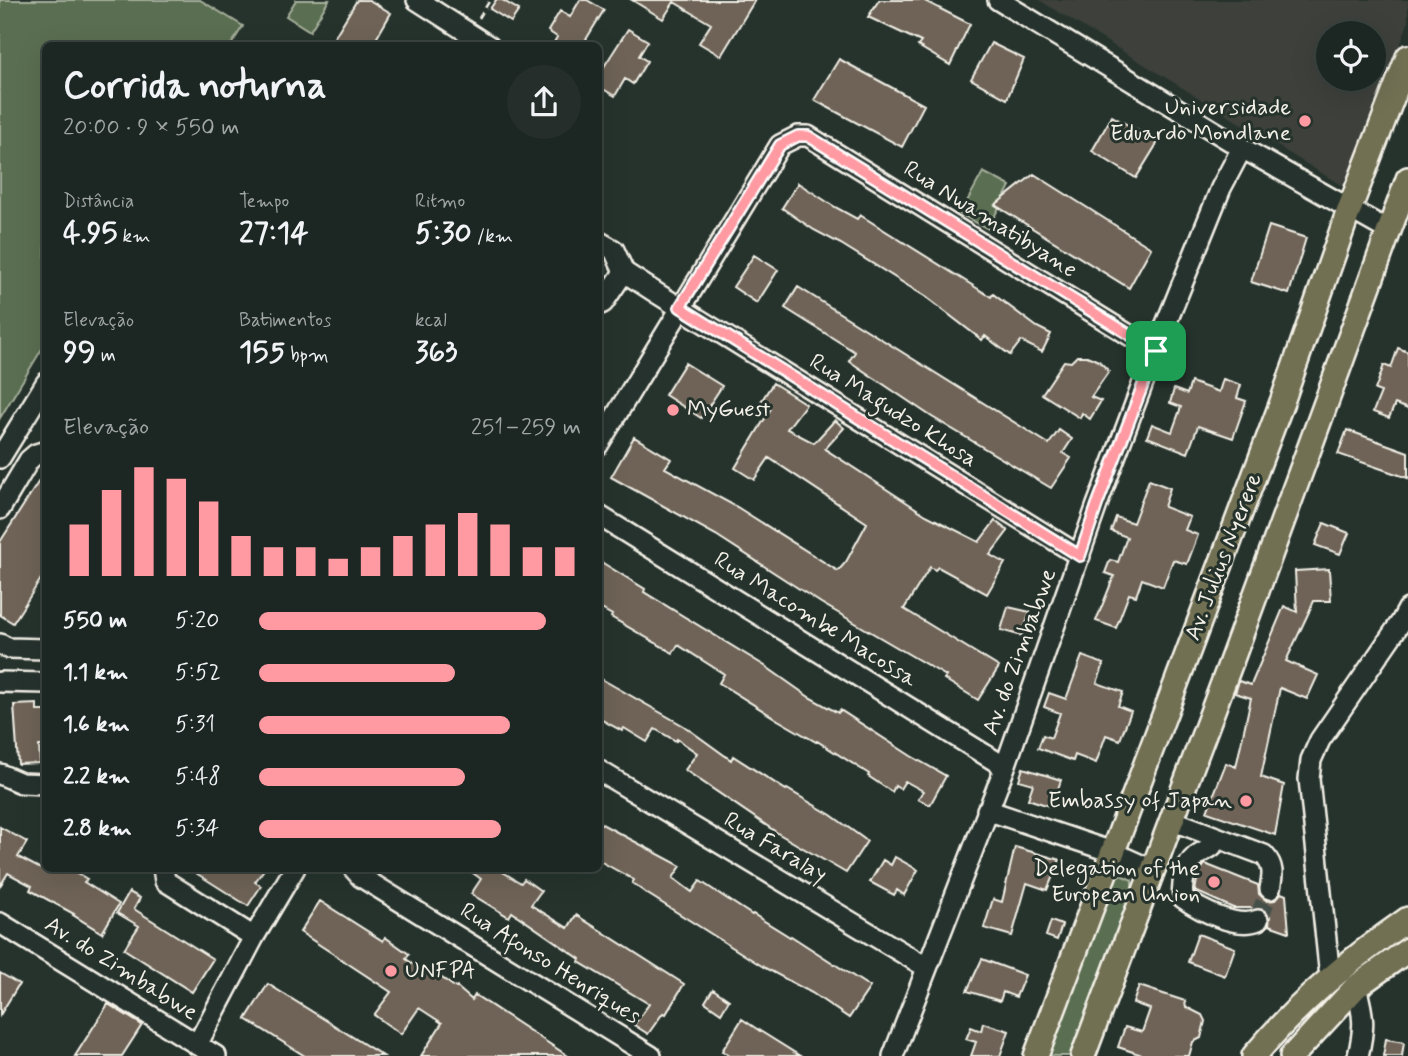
<!DOCTYPE html>
<html lang="pt">
<meta charset="utf-8">
<style>
body{margin:0;font-family:Mynerve,sans-serif;background:#252e2a;color:#f1f3f6;height:100vh;display:flex;flex-direction:column;font-size:26px;white-space:nowrap}
*{box-sizing:border-box;margin:0}
p{font-size:23px;color:#a0a5a5}
.icon{flex:none;width:38px;height:38px;fill:none;stroke:currentColor;stroke-width:2;stroke-linecap:round;stroke-linejoin:round}
.map{position:relative;flex:1;overflow:hidden}
.sheet{position:absolute;left:42px;top:42px;width:560px;height:830px;display:flex;flex-direction:column;background:#1c2622;border-radius:10px;box-shadow:0 7px 28px #0002,0 0 0 2px #3a4340}
.sheet>*{flex:none}
.buttons{position:absolute;left:1316px;top:21px;display:grid;gap:14px}
.buttons a{display:grid;place-items:center;width:70px;height:70px;border-radius:50%;background:#1c2622;box-shadow:0 7px 28px #0002,0 0 0 2px #3a4340;font-size:35px}
.pin{position:absolute;display:grid;place-items:center;width:60px;height:60px;color:#fff;margin:-30px;border-radius:14px;box-shadow:0 4px 10px #0006}
.round{display:grid;place-items:center;flex:none;width:74px;height:74px;border-radius:37px;background:#252e2a}
.summary{display:flex;align-items:center;justify-content:space-between;height:119px;padding:0 21px}
h1{font-size:38px;font-weight:700;line-height:52px}
.figures{display:grid;grid-template-columns:repeat(3,1fr);gap:10px;height:119px;padding:7px 21px}
.figures div{display:grid;align-content:center}
.figures b{font-size:30px;font-weight:700}
.figures small{font-size:19px;font-weight:400}
.figures p{font-size:19px}
.chart{height:196px;padding:14px 21px}
.chart p{display:flex;justify-content:space-between}
.chart svg{width:100%;height:126px;margin-top:7px;stroke:#ff9aa2;stroke-width:6}
ul{padding:0 21px;list-style:none;font-size:23px}
li{display:grid;grid-template-columns:112px 84px 1fr;align-items:center;height:52px}
li i{height:18px;border-radius:9px;background:#ff9aa2}
.map>svg:first-child{display:block}
</style>
<div class="map">
<svg width="1408" height="1056" viewBox="0 0 1408 1056">
<rect width="100%" height="100%" fill="#26332d"/>
<filter id="ink" filterUnits="userSpaceOnUse"><feTurbulence type="fractalNoise" baseFrequency=".0143" numOctaves="2"/><feDisplacementMap in="SourceGraphic" scale="14" xChannelSelector="R" yChannelSelector="G"/><feConvolveMatrix kernelMatrix="1 2 1 2 8 2 1 2 1" color-interpolation-filters="sRGB"/></filter>
<g filter="url(#ink)">
<!-- built -->
<path fill="#3c413a" fill-rule="evenodd" d="M1039,0H1408V23L1349,190ZM1328,33H1374V79H1328Z"/>
<!-- green -->
<path fill="#5a6e51" stroke="#a7b09c" stroke-width="2" d="M0,0H200L243,26L231,45L46,46L45,344L0,418Z
M296,0H329L310,31L286,16Z
M983,172L1010,186L988,229L960,214Z
M1121,875L1132,880V889L1069,1056H1046L1112,878Z"/>
<!-- building -->
<path fill="#6e6357" stroke="#f4f1e8" stroke-width="2" d="M357,0H369L391,13L372,46H329Z
M496,0H502L519,10L511,22L490,9Z
M580,0H587L604,10L582,46H552L557,37L548,31L560,11L570,17Z
M632,0H755L721,56L699,43L711,24L674,2L663,19Z
M879,0H923L970,24L950,65L918,46L921,42L868,17Z
M628,29L648,41L639,56L647,61L633,84L625,79L615,96L598,86V76Z
M991,43L1024,59L1007,99L971,79Z
M839,59L924,105L902,147L814,100Z
M1112,116L1158,142L1136,178L1092,151Z
M1034,174L1151,248L1129,288L995,205Z
M798,183L835,207L857,219L860,215L991,297L993,294L1037,327L1051,334L1042,352L1021,341L1010,355L985,336L982,340L926,297L841,244L814,230L782,208Z
M1269,226L1306,238L1289,294L1251,282Z
M754,255L778,270L757,303L733,287Z
M798,287L1049,444L1059,430L1072,439L1063,453L1071,458L1051,488L932,417L849,361L855,352L785,308Z
M1398,348L1408,352V409L1395,404L1389,418L1373,412L1381,392L1375,390L1384,365L1391,368Z
M1077,356H1087L1099,361L1109,371L1091,397L1101,401L1090,419L1082,413L1080,418L1042,394L1064,361L1071,362Z
M685,363L722,386L701,418L665,395Z
M1223,379L1241,385L1237,398L1246,401L1233,438L1198,426L1188,453L1147,437L1152,424L1172,432L1181,407L1170,403L1174,389L1187,394L1191,382L1219,392Z
M773,383L806,404L787,429L814,443L835,420L844,428L825,449L926,515L979,542L995,521L1008,531L990,555L1005,563L987,594L938,567L935,570L930,567L904,609L999,667L978,700L944,679L946,676L821,603L716,535L611,477L634,437L671,459L665,468L737,507L838,571L846,562L867,523L769,458L754,480L735,468L770,410L760,403Z
M1347,430L1408,452V478L1338,454Z
M46,470V571L13,623L0,615V542Z
M1149,480L1170,488L1164,507L1190,517L1185,530L1198,535L1187,564L1173,560L1163,587L1142,579L1136,596L1129,594L1116,628L1096,621L1114,576L1105,573L1110,560L1118,562L1127,537L1111,531L1116,517L1133,523Z
M1324,523L1349,533L1340,554L1315,545Z
M598,560L645,589L644,592L765,666L809,697L838,713L840,710L911,756L946,776L930,805L918,799L923,791L905,781L900,789L895,786L892,792L868,776L869,774L817,741L816,742L778,720L719,683L724,674L678,645L673,653L611,617L612,615L598,607Z
M1329,569L1331,601H1314L1286,661L1318,675L1307,699L1280,688L1261,777L1284,785L1275,835L1207,812L1226,763L1236,767L1251,698L1235,693L1239,681L1251,685L1284,606L1297,612L1295,571Z
M1008,607L1030,612L1022,636L1001,630Z
M1082,656L1104,664L1097,683L1123,692L1118,706L1131,711L1120,740L1106,735L1096,763L1075,755L1073,761L1038,748L1043,735L1051,738L1060,713L1044,707L1049,693L1066,699Z
M598,677L684,726L731,760L733,756L786,790L787,789L831,815L867,841L846,873L779,834L685,770L697,753L677,739L676,741L655,729L647,742L624,728L622,731L598,718Z
M37,704V711H46V746H39L40,763L18,764L14,705Z
M1023,768L1061,780L1052,807L1028,799L1033,784L1019,780Z
M598,822L681,866L673,878L692,892L700,881L752,915L753,914L790,937L791,936L870,987L849,1018L812,993L765,968L697,925L646,893L632,883L634,880L598,860Z
M0,827L27,842L18,857L41,869L68,868L87,879L84,882L119,904L102,933L73,915L74,914L30,890L32,886L8,873L0,886Z
M1015,847L1060,860L1047,890L1027,883L1012,936L984,928L993,899L1002,902Z
M895,857L918,870L904,895L897,890L894,895L870,882L883,860L891,865Z
M1205,864L1258,885L1259,894L1267,901L1275,900L1281,893L1286,895L1289,932L1269,925L1270,916L1262,908H1233L1195,891L1198,874Z
M188,868H265L255,882L261,886L248,906Z
M466,868H496L521,883L524,879L541,891L531,905L568,928L576,915L684,984L666,1014L663,1013L648,1034L634,1025L649,1004L579,962L580,959L512,912L509,917L471,894L481,879Z
M129,892L140,898L134,909L213,959L192,992L124,949L139,926L117,913Z
M320,901L383,941L385,937L409,954L406,959L433,977L435,973L456,988L457,987L472,1000L475,995L568,1056H421L442,1023L419,1008L401,1034L374,1015L391,992L300,932Z
M1051,921L1062,925L1057,940L1046,936Z
M1198,934L1235,948L1225,976L1188,962Z
M982,959L1025,975L1016,997L1003,992L1000,1001L967,991Z
M0,973L19,984L0,1015Z
M268,984L383,1056H305L246,1019Z
M1139,986L1185,1001L1186,1007L1202,1015L1205,1021L1201,1038L1193,1042L1189,1056H1145L1118,1047L1125,1027L1142,1032L1150,1009L1133,1003Z
M713,989L729,1000L721,1013L705,1002Z
M108,1004L142,1025L122,1056H75Z
M742,1019L760,1031L800,1056H730L722,1051Z
M983,1023L1009,1031L1000,1056H971L976,1042L966,1039L971,1027L981,1031Z
M1386,1039L1404,1042L1402,1056H1383Z"/>
<g fill="none" stroke-linecap="round" stroke-linejoin="round">
<!-- minor-tunnel -->
<path stroke="#455049" stroke-width="19" stroke-dasharray="19 10" stroke-linecap="butt" d="M1258,920L1270,889"/>
<defs>
<path id="minor" d="M417,0L489,46
M998,0L1242,148L1389,231
M598,241L614,250L624,272L658,294L1080,556
M598,305L603,303L624,272
M598,445L780,145L798,136H808L1155,351
M0,458L46,383
M0,509L29,460L36,454L46,451
M598,515L1005,767
M0,644L8,648L46,649
M0,682L46,683
M598,770L926,967
M0,774L21,783L46,784
M987,810L1112,852L1152,870
M1171,820L1264,855C1274,866 1273,874 1270,889
M1218,839C1210,851 1206,848 1196,856C1185,865 1181,884 1183,898C1201,911 1237,929 1258,920
M163,868L165,881L254,937
M353,868L361,877L651,1056
M0,923L216,1056
M1330,977L1309,779L1311,760L1320,740L1401,622L1408,609
M1356,987C1364,1016 1365,1026 1358,1056
M197,1045L254,937L295,868
M893,1056L1005,767L1097,505L1155,351L1221,188L1242,148"/>
<path id="major" d="M1036,1056L1282,402L1349,210L1408,57
M1083,1056L1231,662L1408,179
M1254,1056C1300,1001 1349,960 1408,919
M1292,1056L1356,987L1408,950"/>
</defs>
<!-- minor casing -->
<use href="#minor" stroke="#f4f1e8" stroke-width="24"/>
<!-- major casing -->
<use href="#major" stroke="#f4f1e8" stroke-width="28"/>
<!-- path -->
<path stroke="#f4f1e8" stroke-width="2.5" stroke-dasharray="7 5" stroke-linecap="butt" d="M479,18L490,0"/>
<!-- minor -->
<use href="#minor" stroke="#26332d" stroke-width="19"/>
<!-- major -->
<use href="#major" stroke="#716f52" stroke-width="23"/>
</g>
</g>
<g fill="none" stroke-linecap="round" stroke-linejoin="round" filter="url(#ink)">
<defs>
<path id="route" d="M798,136H808L1156,351L1097,505L1080,556L680,307L780,145Z"/>
</defs>
<!-- route casing -->
<use href="#route" stroke="#fff" stroke-width="14"/>
<!-- route -->
<use href="#route" stroke="#ff9aa2" stroke-width="9"/>
</g>
<!-- markers -->
<g fill="#ff9aa2" stroke="#26332d" stroke-width="2.5">
<circle cx="1305" cy="121" r="7"/>
<circle cx="673" cy="410" r="7"/>
<circle cx="1246" cy="801" r="7"/>
<circle cx="1214" cy="882" r="7"/>
<circle cx="391" cy="971" r="7"/>
</g>
<g text-anchor="middle" dominant-baseline="central" stroke-width="6" stroke-linejoin="round" paint-order="stroke">
<!-- poi labels -->
<g font-size="23" fill="#f4f1e8" stroke="#26332d" text-anchor="end">
<text x="1291" y="108">Universidade<tspan x="1291" dy="26">Eduardo Mondlane</tspan></text>
<text x="687" y="410" text-anchor="start">MyGuest</text>
<text x="1232" y="801">Embassy of Japan</text>
<text x="1200" y="869">Delegation of the<tspan x="1200" dy="26">European Union</tspan></text>
<text x="405" y="971" text-anchor="start">UNFPA</text>
</g>
<!-- street labels -->
<g font-size="23" fill="#f4f1e8" stroke="#26332d">
<text transform="translate(990 220) rotate(32)">Rua Nwamatibyane</text>
<text transform="translate(893 411) rotate(32)">Rua Magudzo Khosa</text>
<text transform="translate(1224 557) rotate(-69)">Av. Julius Nyerere</text>
<text transform="translate(815 620) rotate(32)">Rua Macombe Macossa</text>
<text transform="translate(1020 652) rotate(-70)">Av. do Zimbabwe</text>
<text transform="translate(775 848) rotate(31)">Rua Faralay</text>
<text transform="translate(550 964) rotate(32)">Rua Afonso Henriques</text>
<text transform="translate(121 969) rotate(32)">Av. do Zimbabwe</text>
</g>
</g>
</svg>
<div class="buttons">
<a><svg class="icon" aria-label="locate" viewBox="0 0 24 24"><circle cx="12" cy="12" r="6"/><path d="M12 2v4M12 18v4M2 12h4M18 12h4"/></svg></a>
</div>
<div class="pin" style="left:1156px;top:351px;background:#1e9e55"><svg class="icon" aria-label="arrive" viewBox="0 0 24 24"><path d="M6 21V4h12l-3 4 3 4H6"/></svg></div>
<section class="sheet">
<div class="summary"><div><h1>Corrida noturna</h1><p>20:00 · 9 × 550 m</p></div><a class="round"><svg class="icon" aria-label="share" viewBox="0 0 24 24"><path d="M12 15V3M7 8l5-5 5 5M5 13v7h14v-7"/></svg></a></div>
<div class="figures">
<div><p>Distância</p><b>4.95<small> km</small></b></div>
<div><p>Tempo</p><b>27:14</b></div>
<div><p>Ritmo</p><b>5:30<small> /km</small></b></div>
</div>
<div class="figures">
<div><p>Elevação</p><b>99<small> m</small></b></div>
<div><p>Batimentos</p><b>155<small> bpm</small></b></div>
<div><p>kcal</p><b>363</b></div>
</div>
<div class="chart"><p><span>Elevação</span>251–259 m</p>
<svg viewBox="0 0 160 44" preserveAspectRatio="none"><path d="M5 44V26M15 44V14M25 44V6M35 44V10M45 44V18M55 44V30M65 44V34M75 44V34M85 44V38M95 44V34M105 44V30M115 44V26M125 44V22M135 44V26M145 44V34M155 44V34"/></svg>
</div>
<ul>
<li><b>550 m</b>5:20<i style="width:89%"></i></li>
<li><b>1.1 km</b>5:52<i style="width:61%"></i></li>
<li><b>1.6 km</b>5:31<i style="width:78%"></i></li>
<li><b>2.2 km</b>5:48<i style="width:64%"></i></li>
<li><b>2.8 km</b>5:34<i style="width:75%"></i></li>
</ul>
</section>
</div>
